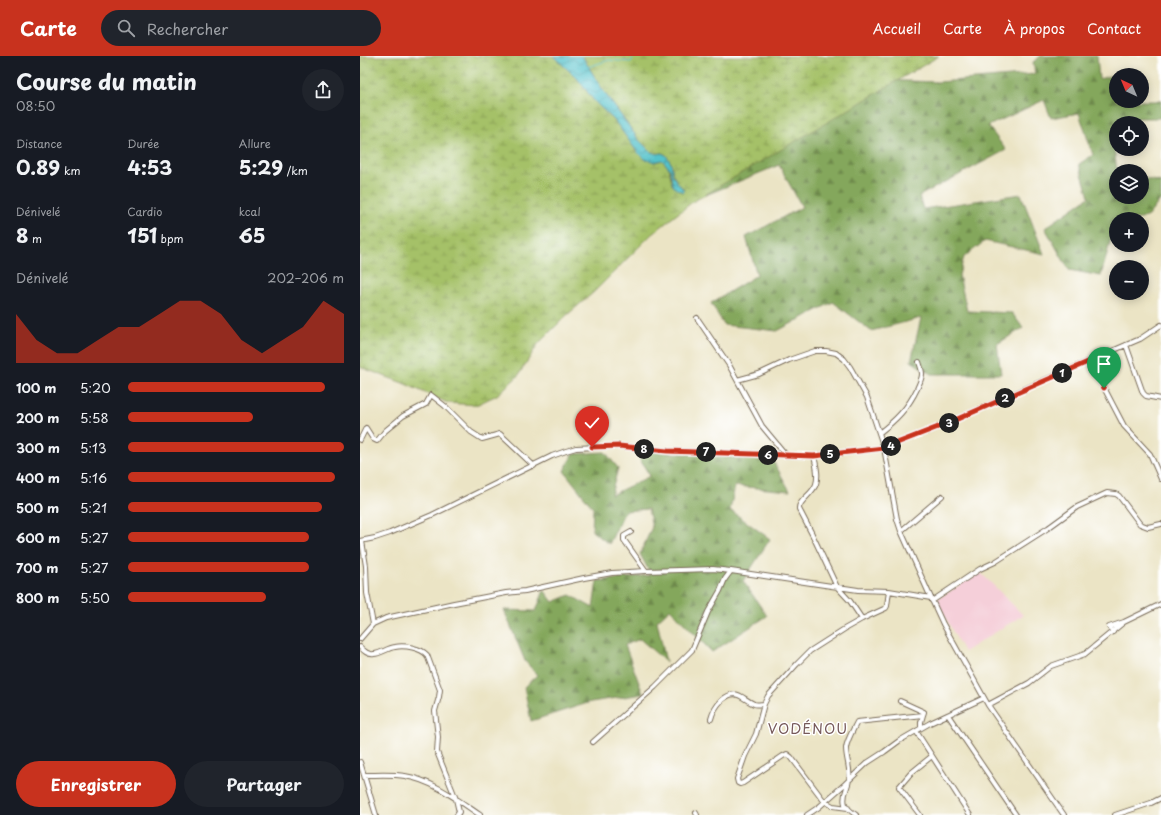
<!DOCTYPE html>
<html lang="fr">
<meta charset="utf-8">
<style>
body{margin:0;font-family:"Playpen Sans",sans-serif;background:#20242c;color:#f1f3f6;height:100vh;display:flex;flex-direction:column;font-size:15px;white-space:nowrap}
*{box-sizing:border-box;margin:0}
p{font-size:13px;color:#9ea1a6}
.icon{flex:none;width:22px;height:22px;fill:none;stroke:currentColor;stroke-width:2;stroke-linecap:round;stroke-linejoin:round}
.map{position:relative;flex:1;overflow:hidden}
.panel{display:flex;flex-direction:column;background:#171b24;width:360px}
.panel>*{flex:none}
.needle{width:26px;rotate:316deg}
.tools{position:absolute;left:749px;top:12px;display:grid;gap:8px}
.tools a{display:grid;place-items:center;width:40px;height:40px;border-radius:50%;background:#171b24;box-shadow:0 2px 10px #0003;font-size:20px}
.pin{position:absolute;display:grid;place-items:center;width:34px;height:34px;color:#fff;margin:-41px -17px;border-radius:50% 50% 50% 0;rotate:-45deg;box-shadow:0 0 4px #0007}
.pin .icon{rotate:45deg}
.km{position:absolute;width:20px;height:20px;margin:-10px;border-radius:50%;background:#222;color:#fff;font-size:11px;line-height:20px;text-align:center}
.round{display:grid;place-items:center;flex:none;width:42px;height:42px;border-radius:21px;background:#20242c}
.headline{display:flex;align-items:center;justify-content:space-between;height:68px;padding:0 16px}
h1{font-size:22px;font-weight:700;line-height:30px}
.figures{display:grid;grid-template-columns:repeat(3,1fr);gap:6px;height:68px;padding:4px 16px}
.figures div{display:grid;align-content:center}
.figures b{font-size:20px;font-weight:700}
.figures small{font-size:11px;font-weight:400}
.figures p{font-size:11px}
.chart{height:112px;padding:8px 16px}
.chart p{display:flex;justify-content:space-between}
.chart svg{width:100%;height:72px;margin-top:4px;fill:#c8321e;opacity:.7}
.primary-button{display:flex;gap:8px;margin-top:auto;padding:8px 16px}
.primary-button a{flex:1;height:46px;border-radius:24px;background:#c8321e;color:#fff;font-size:16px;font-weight:700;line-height:46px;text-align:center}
.primary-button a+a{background:#20242c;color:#f1f3f6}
ul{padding:0 16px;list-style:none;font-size:13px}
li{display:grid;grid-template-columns:64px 48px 1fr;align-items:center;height:30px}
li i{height:10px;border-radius:5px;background:#c8321e}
header{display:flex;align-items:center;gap:24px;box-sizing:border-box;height:56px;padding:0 20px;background:#c8321e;color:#fff}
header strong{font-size:19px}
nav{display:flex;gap:22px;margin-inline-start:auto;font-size:14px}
.search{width:280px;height:36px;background:#20242c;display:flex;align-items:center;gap:10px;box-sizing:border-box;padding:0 14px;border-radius:22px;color:#9ea1a6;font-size:15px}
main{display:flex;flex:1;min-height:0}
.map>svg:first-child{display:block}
</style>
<header>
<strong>Carte</strong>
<div class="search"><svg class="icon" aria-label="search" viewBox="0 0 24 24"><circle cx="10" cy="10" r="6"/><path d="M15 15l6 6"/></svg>Rechercher</div>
<nav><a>Accueil</a><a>Carte</a><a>À propos</a><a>Contact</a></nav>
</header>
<main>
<section class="panel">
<div class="headline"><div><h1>Course du matin</h1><p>08:50</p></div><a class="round"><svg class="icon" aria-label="share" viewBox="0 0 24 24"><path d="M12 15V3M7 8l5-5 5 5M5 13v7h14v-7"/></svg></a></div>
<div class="figures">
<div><p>Distance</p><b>0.89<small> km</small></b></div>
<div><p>Durée</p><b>4:53</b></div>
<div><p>Allure</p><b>5:29<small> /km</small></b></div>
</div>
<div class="figures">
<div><p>Dénivelé</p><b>8<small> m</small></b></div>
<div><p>Cardio</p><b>151<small> bpm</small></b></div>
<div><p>kcal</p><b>65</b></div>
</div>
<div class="chart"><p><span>Dénivelé</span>202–206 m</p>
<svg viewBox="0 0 160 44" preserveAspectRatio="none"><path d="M0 44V14L10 30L20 38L30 38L40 30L50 22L60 22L70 14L80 6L90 6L100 14L110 30L120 38L130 30L140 22L150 6L160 14V44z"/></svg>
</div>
<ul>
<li><b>100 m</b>5:20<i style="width:91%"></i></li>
<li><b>200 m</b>5:58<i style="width:58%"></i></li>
<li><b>300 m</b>5:13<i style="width:100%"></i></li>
<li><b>400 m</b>5:16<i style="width:96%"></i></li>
<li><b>500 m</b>5:21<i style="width:90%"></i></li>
<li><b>600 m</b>5:27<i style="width:84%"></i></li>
<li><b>700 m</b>5:27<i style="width:84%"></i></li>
<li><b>800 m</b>5:50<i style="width:64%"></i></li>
</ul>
<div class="primary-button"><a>Enregistrer</a><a>Partager</a></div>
</section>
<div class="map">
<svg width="801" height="759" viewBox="0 0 801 759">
<defs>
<pattern id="forest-firs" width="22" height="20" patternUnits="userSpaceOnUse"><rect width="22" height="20" fill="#84a75c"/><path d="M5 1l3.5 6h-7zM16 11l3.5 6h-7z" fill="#6d884b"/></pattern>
<pattern id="wetland-marsh" width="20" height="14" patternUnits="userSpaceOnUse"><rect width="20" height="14" fill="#a5c167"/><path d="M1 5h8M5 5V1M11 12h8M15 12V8" fill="none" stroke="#889d54"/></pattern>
<pattern id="water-waves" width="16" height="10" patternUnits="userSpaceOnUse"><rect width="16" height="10" fill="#55c2cb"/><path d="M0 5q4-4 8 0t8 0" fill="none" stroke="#489ea4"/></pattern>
</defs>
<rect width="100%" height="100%" fill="#fff"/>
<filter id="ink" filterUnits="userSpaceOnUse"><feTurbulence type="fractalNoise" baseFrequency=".025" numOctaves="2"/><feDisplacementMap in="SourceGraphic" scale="8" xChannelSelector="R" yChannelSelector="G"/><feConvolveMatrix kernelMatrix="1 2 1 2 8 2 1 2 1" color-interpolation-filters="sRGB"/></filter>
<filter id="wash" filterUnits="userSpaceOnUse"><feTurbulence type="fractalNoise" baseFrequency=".012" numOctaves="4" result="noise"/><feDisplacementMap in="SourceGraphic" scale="16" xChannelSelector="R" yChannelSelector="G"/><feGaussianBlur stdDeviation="0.9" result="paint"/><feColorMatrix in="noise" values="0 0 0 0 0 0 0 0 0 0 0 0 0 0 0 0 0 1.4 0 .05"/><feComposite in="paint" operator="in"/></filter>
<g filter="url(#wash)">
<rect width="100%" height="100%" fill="#ebe4c5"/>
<!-- built -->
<path fill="#f5cfd9" d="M620,516L663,559L604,596L576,544Z"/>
<!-- forest -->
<path fill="url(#forest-firs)" stroke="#60683d" d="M681,0H737L739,23L764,16L765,19H756V45H801V62H759L758,67H756V78L754,91L757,115H756V141H782V122L801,126V143L788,160L781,163H756V173L753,175L741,220L709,214L685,172L729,141L719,108L733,99L719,57L691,62L684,44L628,70L646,94L559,140L563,153L661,138L684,198L625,185L604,201L599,219L607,255L652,257L663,272L637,288L641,318H571L551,305L561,262L511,275L473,246L417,275L364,269L351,247L397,219L386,181L442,151L419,109L336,143L516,24L579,26L675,18L673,6Z
M274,394L413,405L430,435L375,430L370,454L410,483L383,525L407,560L352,596L310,553L297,565L306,606L280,583L265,589L283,638L231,646L171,665L164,631L177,619L165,605L144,554L176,555L184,534L193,546L210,539L233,552L237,525L291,519L280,498L292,471L288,453L265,455L249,488L232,475L233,452L204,415L213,398L245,396L258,412L251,439L290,420Z"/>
<!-- wetland -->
<path fill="url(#wetland-marsh)" stroke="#707642" d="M0,0H193L217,22L235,46L254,64L278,97L294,106L302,104L309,112L312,129L324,134L316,125L313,119L311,107L306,99L302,97L297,98L291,96L279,84L244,36L222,0H579L331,147L292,178L234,236L207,259L178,288L158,320L137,339L116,349L88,347L43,327L0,311Z"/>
<!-- water -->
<path fill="url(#water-waves)" stroke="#487674" d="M193,0H222L244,36L279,84L291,96L297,98L302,97L306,99L311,107L313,119L316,125L324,134L323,136C309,131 313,126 310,114C308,110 305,107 302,104L294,106L285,103L278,97L254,64L235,46L217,22Z"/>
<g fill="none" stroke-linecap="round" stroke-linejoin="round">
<!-- stream -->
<path stroke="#55c2cb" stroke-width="1" d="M228,11L249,4L271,6L274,0"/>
</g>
</g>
<g filter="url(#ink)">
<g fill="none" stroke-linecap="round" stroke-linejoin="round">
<defs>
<path id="minor" d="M337,262L369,309L402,370L426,399
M766,289L783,337L786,340L801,343
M730,305L764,370L790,398L801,423
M377,324L399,318L429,304L455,295H466L476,297L484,303L490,311L507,341L524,392L537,463L541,475L571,542L583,568L628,649L704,759
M519,377C536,364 548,352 557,333C559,328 562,323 562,318C562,314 560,309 559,306
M0,384L6,372L13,383L17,385L25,375L43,360L66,348L71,339L85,350L111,376L122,383L140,378L174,410
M454,400C456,409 459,419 456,428C453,438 438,445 439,453L452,478L477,531L490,545L502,563
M541,475L582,440
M271,476L264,480V484L286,515
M0,485L15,482L30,477L72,459L192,400L206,395L216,392L259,390L307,395L454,400L524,392L586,368L678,327L766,289L780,283L801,269
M2,485L6,510L7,537L13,568
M572,545L620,513L635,506L688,472L717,451L747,437L756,438L759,440L780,468L788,471L801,468
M753,576L749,571L764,566L801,548
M0,583L13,568L26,562L94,547L146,537L165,535L224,522L252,517L286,515L353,513L371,515L498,534L529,535L571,542
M0,591C4,595 8,599 14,598C21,598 27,592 35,591C45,589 61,592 67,599L80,634L79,641L75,655L78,681L77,696L96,743L99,756L97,759
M628,649L669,627L691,610L725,598L764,566
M588,659L656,759
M351,663C353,655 356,650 362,644C377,631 382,643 394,648C397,649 401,648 404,648
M561,672V666L563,659
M556,675L610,759
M233,686L295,631L332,594L348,556L360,535L365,523L371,515
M0,706L16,759
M5,719C18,719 33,718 45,720C72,724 98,744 120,759
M488,752L473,750L464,745L431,701L427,698L423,700L383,727L380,728L378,727L377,723L385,700L396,678L404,648L408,640L437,608L450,595L486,572L502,563L526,552L527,550L529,535
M336,757L337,759
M447,759L459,751L485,728L507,707L524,696L539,685L570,667L624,642
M496,759C492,756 487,753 485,748C482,739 488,732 489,724C491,713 486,703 486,692C487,684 493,674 497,666L563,659L564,656L540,645
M560,759L539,731L551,717L572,700
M755,759L791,747L801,742"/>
</defs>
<!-- minor casing -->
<use href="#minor" stroke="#796b58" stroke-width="6"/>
<!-- minor -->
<use href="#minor" stroke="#fff" stroke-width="4"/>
</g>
</g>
<g fill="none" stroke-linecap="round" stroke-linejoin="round" filter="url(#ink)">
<defs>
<path id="route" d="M232,391L259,390L307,395L454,400L524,392L586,368L730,305L744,332"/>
</defs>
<!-- route casing -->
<use href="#route" stroke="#fff" stroke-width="8"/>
<!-- route -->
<use href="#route" stroke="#c8321e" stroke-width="5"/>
</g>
<g text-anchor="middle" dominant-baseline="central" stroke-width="3" stroke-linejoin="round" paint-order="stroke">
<!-- quarter labels -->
<g font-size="14" letter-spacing="1" fill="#76595a" stroke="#fff">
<text x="448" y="672">VODÉNOU</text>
</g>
</g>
</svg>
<div class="tools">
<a><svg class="needle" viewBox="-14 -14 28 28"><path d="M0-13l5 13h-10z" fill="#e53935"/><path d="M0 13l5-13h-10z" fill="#9ea1a6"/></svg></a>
<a><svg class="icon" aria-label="locate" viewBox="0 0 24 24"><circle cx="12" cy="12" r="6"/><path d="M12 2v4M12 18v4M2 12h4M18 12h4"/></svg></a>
<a><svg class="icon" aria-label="layers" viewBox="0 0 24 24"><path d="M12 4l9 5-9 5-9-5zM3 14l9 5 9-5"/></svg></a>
<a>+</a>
<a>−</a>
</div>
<div class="pin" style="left:744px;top:332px;background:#1e9e55"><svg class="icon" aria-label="arrive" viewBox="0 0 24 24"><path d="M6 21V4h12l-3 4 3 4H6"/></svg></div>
<div class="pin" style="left:232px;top:391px;background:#d93025"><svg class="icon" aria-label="check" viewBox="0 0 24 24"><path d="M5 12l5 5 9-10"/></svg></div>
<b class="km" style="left:702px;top:317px">1</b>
<b class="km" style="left:645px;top:342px">2</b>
<b class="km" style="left:589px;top:367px">3</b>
<b class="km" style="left:531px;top:390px">4</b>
<b class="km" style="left:470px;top:398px">5</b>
<b class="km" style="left:408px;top:399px">6</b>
<b class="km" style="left:346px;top:396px">7</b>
<b class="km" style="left:284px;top:393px">8</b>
</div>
</main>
